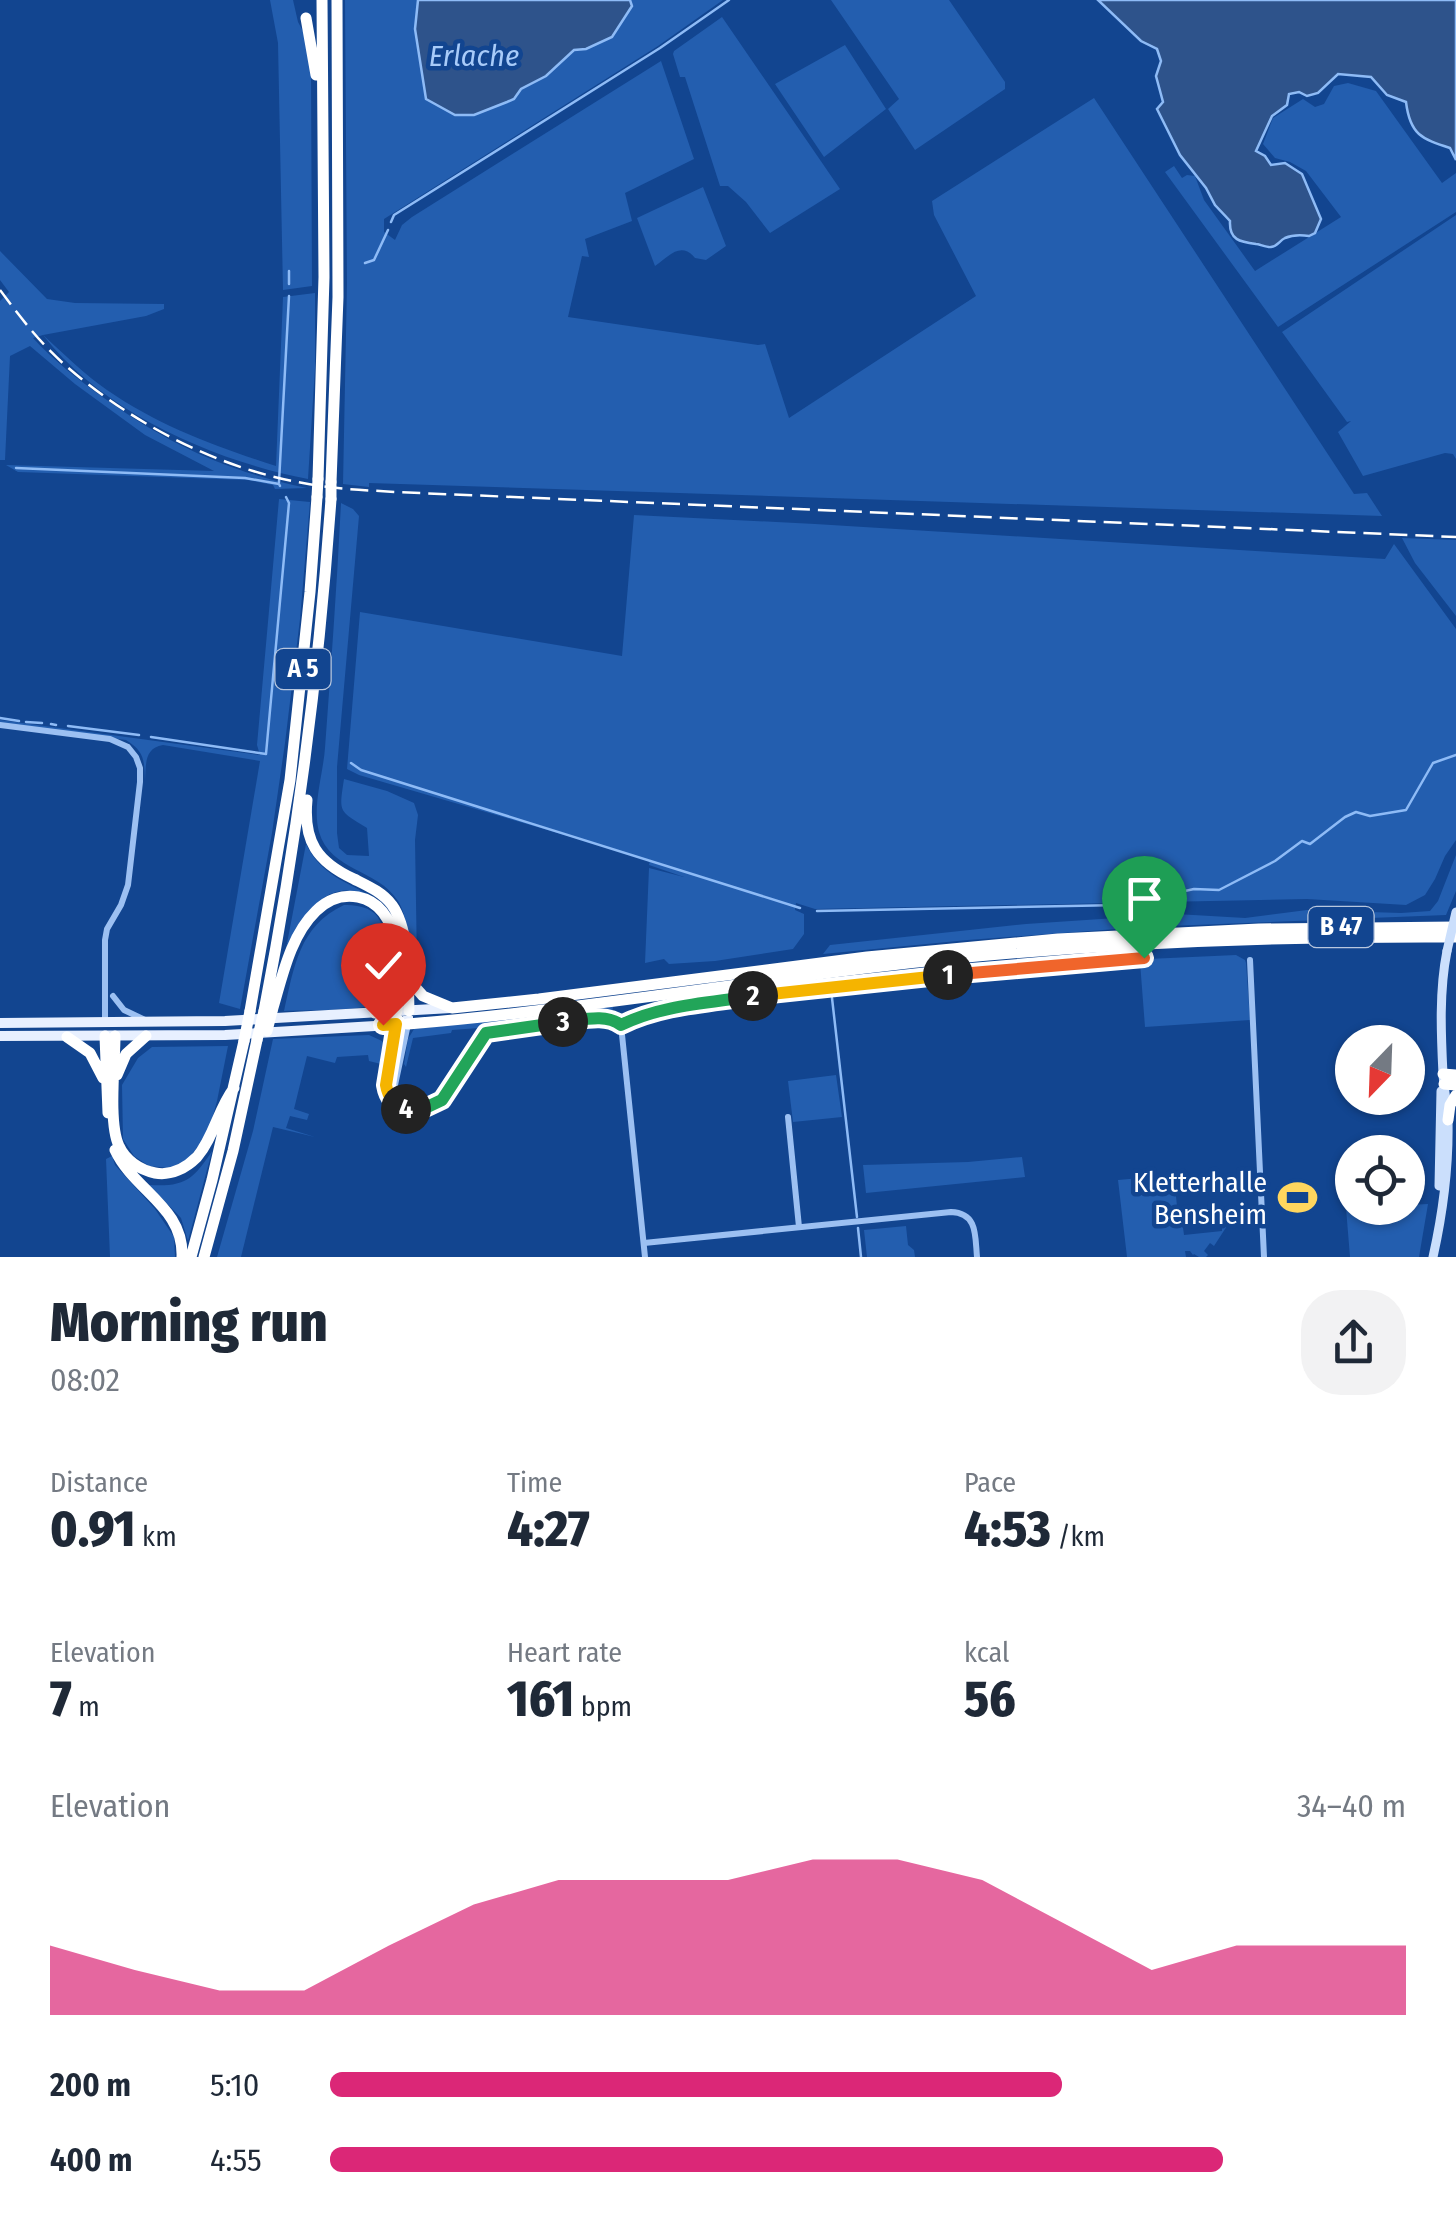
<!DOCTYPE html>
<meta charset="utf-8">
<style>
body{margin:0;font-family:"Fira Sans Condensed",sans-serif;background:#f2f2f3;color:#1f2937;height:100vh;display:flex;flex-direction:column;font-size:38px;white-space:nowrap}
*{box-sizing:border-box;margin:0}
p{font-size:32px;color:#747a83}
.icon{flex:none;width:55px;height:55px;fill:none;stroke:currentColor;stroke-width:2;stroke-linecap:round;stroke-linejoin:round}
.map{position:relative;height:1257px;overflow:hidden}
.sheet{display:flex;flex-direction:column;background:#fff;flex:1}
.sheet>*{flex:none}
.needle{width:65px;rotate:203deg}
.tools{position:absolute;left:1335px;top:1025px;display:grid;gap:20px}
.tools a{display:grid;place-items:center;width:90px;height:90px;border-radius:50%;background:#fff;box-shadow:0 2px 8px #0004;font-size:50px}
.pin{position:absolute;display:grid;place-items:center;width:85px;height:85px;color:#fff;margin:-102px -42px;border-radius:50% 50% 50% 0;rotate:-45deg;box-shadow:0 0 10px #0007}
.pin .icon{rotate:45deg}
.km{position:absolute;width:50px;height:50px;margin:-25px;border-radius:50%;background:#222;color:#fff;font-size:28px;line-height:50px;text-align:center}
.round{display:grid;place-items:center;flex:none;width:105px;height:105px;border-radius:40px;background:#f2f2f3}
.headline{display:flex;align-items:center;justify-content:space-between;height:170px;padding:0 50px}
h1{font-size:55px;font-weight:800;line-height:75px}
.stats{display:grid;grid-template-columns:repeat(3,1fr);gap:15px;height:170px;padding:10px 50px}
.stats div{display:grid;align-content:center}
.stats b{font-size:50px;font-weight:800}
.stats small{font-size:28px;font-weight:400}
.stats p{font-size:28px}
.chart{height:280px;padding:20px 50px}
.chart p{display:flex;justify-content:space-between}
.chart svg{width:100%;height:180px;margin-top:10px;fill:#db2777;opacity:.7}
ul{padding:0 50px;list-style:none;font-size:32px}
li{display:grid;grid-template-columns:160px 120px 1fr;align-items:center;height:75px}
li i{height:25px;border-radius:12px;background:#db2777}
.map>svg:first-child{display:block}
</style>
<div class="map">
<svg width="1456" height="1257" viewBox="0 0 1456 1257">
<rect width="100%" height="100%" fill="#124590"/>
<!-- green -->
<path fill="#235eaf" d="M270,0H293L298,22L304,33L311,71L312,286L283,290L278,43Z
M345,0H418L415,29L426,99L455,115H474L507,102L514,99L521,89L546,76L575,50L586,49L612,37L632,6L630,0H723L658,46L384,219V232L395,240L402,225L412,217L661,61L694,159L625,193L632,221L585,239L589,257L582,256L568,317L758,345L765,344L789,418L976,296L934,215L932,201L1094,98L1354,494L1367,493L1382,516L369,483V487L343,484L347,283Z
M831,0H949L1005,82V89L915,150L888,109L899,99Z
M722,17L840,189L770,233L746,202L728,186H720L685,77H680L673,54L674,51Z
M845,45L886,109L824,157L775,84Z
M1348,83L1376,91L1442,183L1456,173V212L1278,327L1165,172L1174,166L1182,178L1187,175L1195,176L1204,200L1255,271L1341,217L1306,171L1290,162L1275,158L1263,144L1273,118L1303,99L1315,107L1324,104L1334,86Z
M703,187L726,246L706,260L695,258C681,241 669,256 655,266L637,218Z
M1456,215V459L1453,454L1445,453L1363,476L1338,432L1351,421L1347,422L1282,332Z
M0,251L47,299L75,303L164,304V309L146,316L43,335C64,354 85,375 107,390C159,426 217,447 276,466L283,297L315,293V368L308,479C214,461 102,412 43,335L33,338C54,361 79,380 104,398C171,446 227,471 307,488L275,489L273,485L248,480L18,472L6,465L214,471L145,435L75,384L30,346L10,356L5,460H0V301L9,292L0,280Z
M279,499L310,502L300,619L285,743L272,833L240,1009L219,1003L260,761L163,745C144,748 146,765 145,781C144,760 145,752 126,740L0,723V720L260,755L257,745Z
M341,503L353,509L359,516L337,767V833L339,848L347,855L369,856L367,828C338,810 339,813 344,779L387,791L414,803L418,815L415,840L417,964L411,961C408,942 408,917 398,901C378,869 330,871 319,832C312,806 323,775 325,748C331,666 337,585 341,503Z
M634,515L815,524L1385,559L1394,544L1456,629V840L1445,856L1435,879L1425,895L1406,905L1307,899L815,909L796,903L795,910L804,914V934L793,949L715,961L669,964L664,959L645,963L649,868L684,877L649,865L650,860L359,775L347,769L360,612L622,656Z
M1402,538L1456,540V616L1415,563Z
M306,844C320,874 346,882 373,897C363,895 351,889 341,891C309,896 297,934 284,959Z
M1456,855V891L1446,915L1143,927L968,940L823,954L830,945L1026,924L1176,914L1245,918L1307,910L1401,913L1430,911L1438,901Z
M344,905C354,905 366,906 374,913C388,925 395,972 388,989C385,995 378,1002 371,1005C358,1011 302,1010 284,1011C294,967 299,926 344,905Z
M1236,955L1245,960L1246,963L1250,1020L1145,1027L1140,962H1147L1148,959Z
M613,1007L612,1013L486,1027L480,1030L479,1028L452,1030L451,1033L413,1038L406,1067L404,1064L408,1039L414,1029Z
M369,1035L382,1041L388,1051L385,1065L369,1061L368,1055L337,1057L335,1063L307,1056L294,1109L309,1114L307,1120L290,1116L286,1128L315,1137L273,1127L241,1257H217L253,1131L273,1039Z
M228,1046L217,1101L208,1134L187,1160L169,1168L149,1166L134,1156L123,1139L122,1085L138,1058L152,1047Z
M836,1075L842,1117L793,1122L788,1081Z
M212,1151L188,1241L181,1218L149,1185C185,1187 193,1180 212,1151Z
M112,1156L115,1165L155,1209L174,1237L175,1257H110L106,1159Z
M1022,1157L1025,1177L866,1193L863,1165L968,1162Z
M1174,1175L1178,1217L1258,1208V1216L1249,1217L1248,1212L1182,1220L1184,1235L1222,1231V1226H1227L1214,1246L1210,1243L1204,1251L1208,1255L1206,1257H1199L1194,1254L1193,1255L1190,1251H1185L1186,1257H1127L1118,1180Z
M1428,1204L1419,1257H1350L1346,1208H1408V1205Z
M906,1226L908,1245L914,1250L915,1257H867L864,1230Z"/>
<!-- water -->
<path fill="#2e538b" stroke="#8ebbf6" stroke-width="2.5" d="M418,0H630L632,6L612,37L586,49L574,50L546,76L521,89L514,99L507,102L474,115H455L426,99L415,29Z
M1098,0H1456V160L1450,148C1422,139 1410,135 1406,102L1387,95L1371,77L1338,74L1318,93L1307,96L1299,92L1289,94L1287,105L1272,116L1256,151L1265,156L1271,165L1285,163L1302,174L1321,219L1315,233L1309,236C1302,235 1292,235 1285,238C1279,241 1278,246 1271,247C1268,248 1259,244 1256,244C1240,242 1229,240 1230,221L1215,205L1206,188L1180,155L1157,109L1163,102L1156,76L1161,61L1157,49L1141,41Z"/>
<g fill="none" stroke-linecap="round" stroke-linejoin="round">
<!-- stream -->
<path stroke="#8ebbf6" stroke-width="2.5" d="M391,222L394,215L660,48L729,0
M365,263L374,260L388,230
M289,284V271
M16,468L245,478L279,484L280,486
M279,482L289,296
M0,718L19,721
M26,722L42,723
M51,724L56,725
M68,726L139,735
M151,737L266,754L289,503L286,497
M351,763L361,770L800,908
M817,911L1121,905L1194,889L1219,890L1275,861L1302,841L1310,844L1345,817L1356,812L1370,816L1406,810L1433,763L1456,755
M832,998L857,1217
M858,1228L861,1257"/>
<!-- street -->
<path stroke="#9cc0f2" stroke-width="6" d="M0,725L110,739L128,747L136,757L140,768V782L128,885L121,905L107,929L105,940V1023
M1250,960L1264,1257
M113,996L124,1010L145,1020
M396,1024C393,1046 374,1101 405,1108C455,1120 458,1050 491,1031L608,1018L616,1020L621,1025
M621,1025L640,1015L657,1011C819,986 981,971 1144,958
M621,1025L645,1257
M392,1099L408,1024
M788,1117L799,1227
M644,1243L951,1212C978,1213 975,1236 977,1257"/>
<!-- secondary -->
<path stroke="#cbdffc" stroke-width="9" d="M1439,1186L1441,1091
M1433,1257C1443,1212 1449,1166 1448,1120C1447,1104 1444,1089 1443,1074C1441,1034 1439,991 1447,951"/>
<!-- primary -->
<path stroke="#e8f0ff" stroke-width="10" d="M0,1023L225,1021L451,1008
M0,1036L225,1035L408,1024V1017"/>
<!-- highway -->
<path stroke="#fff" stroke-width="11" d="M306,18L316,75
M318,479L324,277L322,0
M331,482L338,297L337,0
M307,800C303,841 317,862 354,879C368,886 382,892 392,905C410,930 408,980 409,1011
M408,979L423,996L452,1008L539,999L867,957L1058,939L1259,929L1456,927
M250,1011L290,780L310,592L317,497
M264,1011C297,841 319,671 331,499
M272,1011C282,978 290,936 316,911C327,900 342,894 358,897C403,906 402,976 397,1011
M375,1013L390,998L397,983
M408,1024C564,1011 718,986 874,967C1067,944 1262,936 1456,937
M105,1036L108,1113
M115,1036C115,1063 108,1123 119,1146C125,1160 140,1170 155,1173C171,1176 186,1168 197,1157C214,1137 218,1109 234,1088
M67,1037L90,1053L103,1078
M1443,1074L1456,1075
M117,1075L126,1054L146,1036
M1444,1084L1456,1085
M1448,1120L1450,1105L1456,1095
M115,1150C134,1191 184,1207 182,1257
M191,1257L212,1180L244,1041
M204,1257L233,1151L257,1040"/>
<!-- rail -->
<path stroke="#fff" stroke-width="2.5" stroke-dasharray="18 8" stroke-linecap="butt" d="M0,290C20,317 40,343 65,365C131,423 217,468 303,483C333,489 364,490 395,492L1456,537"/>
<!-- secondary-bridge -->
<path stroke="#cbdffc" stroke-width="9" d="M1447,951L1456,912"/>
<!-- highway-bridge -->
<path stroke="#fff" stroke-width="11" d="M317,497L318,479
M331,499V482
M267,1031L272,1011
M257,1040L264,1011
M244,1041L250,1011"/>
</g>
<g fill="none" stroke-linecap="round" stroke-linejoin="round">
<defs>
<path id="split-1" d="M948,975L1144,958"/>
<path id="split-2" d="M753,996L948,975"/>
<path id="split-3" d="M563,1022C582,1020 606,1013 621,1025C661,1005 709,1003 753,996"/>
<path id="split-4" d="M406,1109H423L442,1100L486,1033L563,1022"/>
<path id="split-5" d="M383,1025L396,1024L386,1085C388,1097 394,1105 406,1109"/>
</defs>
<!-- split-1 casing -->
<use href="#split-1" stroke="#fff" stroke-width="20"/>
<!-- split-2 casing -->
<use href="#split-2" stroke="#fff" stroke-width="20"/>
<!-- split-3 casing -->
<use href="#split-3" stroke="#fff" stroke-width="20"/>
<!-- split-4 casing -->
<use href="#split-4" stroke="#fff" stroke-width="20"/>
<!-- split-5 casing -->
<use href="#split-5" stroke="#fff" stroke-width="20"/>
<!-- split-1 -->
<use href="#split-1" stroke="#f0652b" stroke-width="12"/>
<!-- split-2 -->
<use href="#split-2" stroke="#f5b400" stroke-width="12"/>
<!-- split-3 -->
<use href="#split-3" stroke="#22a559" stroke-width="12"/>
<!-- split-4 -->
<use href="#split-4" stroke="#22a559" stroke-width="12"/>
<!-- split-5 -->
<use href="#split-5" stroke="#f5b400" stroke-width="12"/>
</g>
<!-- icons -->
<defs>
<symbol id="stadium-bare" viewBox="-9 -9 18 18"><path d="M0-5a6.5 5 0 1 0 0 10a6.5 5 0 1 0 0-10ZM-3.5-1.8h7v3.6h-7Z" fill="#ffd65e" stroke="#124590" stroke-width="2.5" paint-order="stroke"/></symbol>
</defs>
<g fill-rule="evenodd">
<use href="#stadium-bare" x="1270" y="1170" width="55" height="55"/>
</g>
<g text-anchor="middle" dominant-baseline="central" stroke-width="9" stroke-linejoin="round" paint-order="stroke">
<!-- shield labels -->
<g fill="#124590" stroke="#b8c7de" stroke-width="2.5">
<rect x="275.5" y="649" width="55" height="40" rx="8"/>
<rect x="1308.5" y="907" width="65" height="40" rx="8"/>
</g>
<g font-size="25" font-weight="bold" fill="#fff">
<text x="303" y="669">A 5</text>
<text x="1341" y="927">B 47</text>
</g>
<!-- poi labels -->
<g font-size="28" fill="#fff" stroke="#124590" text-anchor="end">
<text x="1267" y="1182">Kletterhalle<tspan x="1267" dy="32">Bensheim</tspan></text>
</g>
<!-- water labels -->
<g font-size="30" font-style="italic" fill="#a8cbf9" stroke="#124590">
<text x="474" y="56">Erlache</text>
</g>
</g>
</svg>
<div class="tools">
<a><svg class="needle" viewBox="-14 -14 28 28"><path d="M0-13l5 13h-10z" fill="#e53935"/><path d="M0 13l5-13h-10z" fill="#747a83"/></svg></a>
<a><svg class="icon" aria-label="locate" viewBox="0 0 24 24"><circle cx="12" cy="12" r="6"/><path d="M12 2v4M12 18v4M2 12h4M18 12h4"/></svg></a>
</div>
<div class="pin" style="left:1144px;top:958px;background:#1e9e55"><svg class="icon" aria-label="arrive" viewBox="0 0 24 24"><path d="M6 21V4h12l-3 4 3 4H6"/></svg></div>
<div class="pin" style="left:383px;top:1025px;background:#d93025"><svg class="icon" aria-label="check" viewBox="0 0 24 24"><path d="M5 12l5 5 9-10"/></svg></div>
<b class="km" style="left:948px;top:975px">1</b>
<b class="km" style="left:753px;top:996px">2</b>
<b class="km" style="left:563px;top:1022px">3</b>
<b class="km" style="left:406px;top:1109px">4</b>
</div>
<section class="sheet">
<div class="headline"><div><h1>Morning run</h1><p>08:02</p></div><a class="round"><svg class="icon" aria-label="share" viewBox="0 0 24 24"><path d="M12 15V3M7 8l5-5 5 5M5 13v7h14v-7"/></svg></a></div>
<div class="stats">
<div><p>Distance</p><b>0.91<small> km</small></b></div>
<div><p>Time</p><b>4:27</b></div>
<div><p>Pace</p><b>4:53<small> /km</small></b></div>
</div>
<div class="stats">
<div><p>Elevation</p><b>7<small> m</small></b></div>
<div><p>Heart rate</p><b>161<small> bpm</small></b></div>
<div><p>kcal</p><b>56</b></div>
</div>
<div class="chart"><p><span>Elevation</span>34–40 m</p>
<svg viewBox="0 0 160 44" preserveAspectRatio="none"><path d="M0 44V27L10 33L20 38L30 38L40 27L50 17L60 11L70 11L80 11L90 6L100 6L110 11L120 22L130 33L140 27L150 27L160 27V44z"/></svg>
</div>
<ul>
<li><b>200 m</b>5:10<i style="width:68%"></i></li>
<li><b>400 m</b>4:55<i style="width:83%"></i></li>
</ul>
</section>
